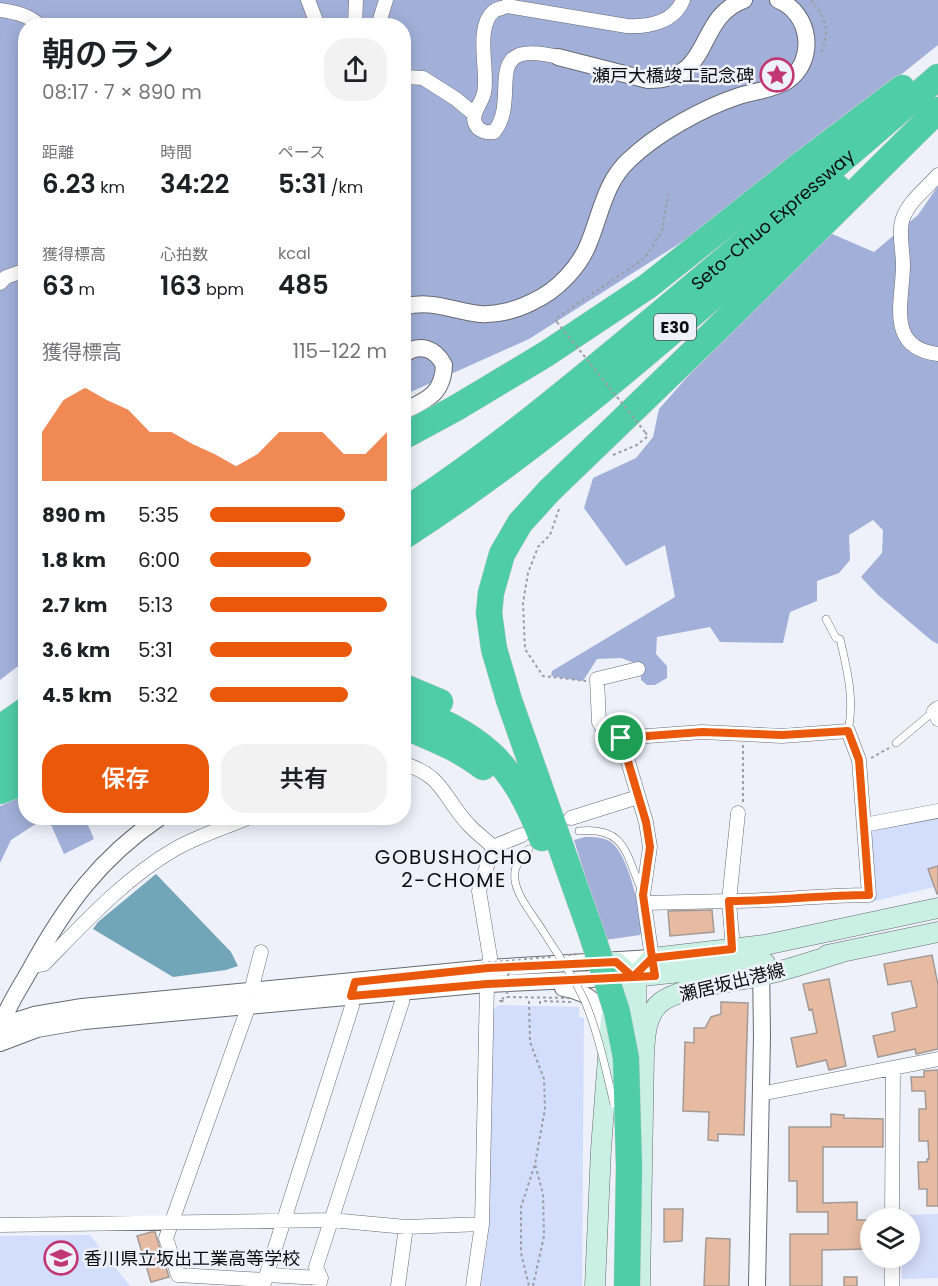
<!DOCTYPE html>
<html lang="ja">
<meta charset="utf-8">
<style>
body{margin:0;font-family:Poppins,"Noto Sans JP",sans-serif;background:#f2f2f2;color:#202124;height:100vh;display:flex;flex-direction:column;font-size:22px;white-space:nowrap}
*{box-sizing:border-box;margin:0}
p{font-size:20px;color:#757577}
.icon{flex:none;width:33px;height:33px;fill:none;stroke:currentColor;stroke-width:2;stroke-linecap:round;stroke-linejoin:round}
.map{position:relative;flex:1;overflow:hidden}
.details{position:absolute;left:18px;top:18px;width:393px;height:807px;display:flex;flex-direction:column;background:#fff;border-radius:24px;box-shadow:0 3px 15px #0003}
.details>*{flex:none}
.buttons{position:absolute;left:860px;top:1208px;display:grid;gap:12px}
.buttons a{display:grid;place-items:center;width:60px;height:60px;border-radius:50%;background:#fff;box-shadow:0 3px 15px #0003;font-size:30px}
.pin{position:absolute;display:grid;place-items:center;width:51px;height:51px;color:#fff;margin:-26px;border:3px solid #fff;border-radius:50%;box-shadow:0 2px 6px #0007}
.round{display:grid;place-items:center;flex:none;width:63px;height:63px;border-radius:24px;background:#f2f2f2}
.headline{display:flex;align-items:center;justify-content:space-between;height:102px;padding:0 24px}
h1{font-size:33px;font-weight:600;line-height:45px}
.stats{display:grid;grid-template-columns:repeat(3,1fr);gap:9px;height:102px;padding:6px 24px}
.stats div{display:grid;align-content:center}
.stats b{font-size:26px;font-weight:600}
.stats small{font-size:16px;font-weight:400}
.stats p{font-size:16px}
.chart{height:168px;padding:12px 24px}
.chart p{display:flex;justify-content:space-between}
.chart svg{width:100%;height:108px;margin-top:6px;fill:#ea580c;opacity:.7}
.action{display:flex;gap:12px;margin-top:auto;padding:12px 24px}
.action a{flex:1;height:69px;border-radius:24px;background:#ea580c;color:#fff;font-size:24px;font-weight:600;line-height:69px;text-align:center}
.action a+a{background:#f2f2f2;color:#202124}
ul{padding:0 24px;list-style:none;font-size:20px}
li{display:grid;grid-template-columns:96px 72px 1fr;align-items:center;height:45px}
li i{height:15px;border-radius:8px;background:#ea580c}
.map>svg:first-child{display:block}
</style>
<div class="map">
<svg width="938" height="1286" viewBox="0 0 938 1286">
<rect width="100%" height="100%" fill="#eef1fa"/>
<!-- green -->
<path fill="#d3ddfc" d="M938,817V886L875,901L871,829Z
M498,1005L579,1007V1017L584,1018L582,1286H481L488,1237L493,1010Z
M938,1214V1278L902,1279V1257H909V1218H902V1215Z
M90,1235L130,1286H0V1236Z"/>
<!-- forest -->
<path fill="#a2b0d9" d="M0,0H938V45L729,212L529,339L404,395V26H26V660L0,680Z
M938,186V644L932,641L878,595L861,577L882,553L883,530L873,520L849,535L850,560L839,573L817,581V601L790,612L783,643L720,642L710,627L657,637L656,654L667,666V678L655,685H647L641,680L640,665L621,658L597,659L583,681L551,676L552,671L675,597L665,545L626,566L584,508L593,478L636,458L653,437L659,409L689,375L830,233L874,252L918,215Z
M25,795L26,818H45L11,840L0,863V806Z
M48,818H85L94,839L64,854Z
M585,837C594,837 605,837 612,843C629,857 639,908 643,930L640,935L605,940L574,840Z"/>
<!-- water -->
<path fill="#73a5b9" d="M156,874L231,952L238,966L226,970L173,977L93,929L98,922Z"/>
<!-- building -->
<path fill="#e7bba2" stroke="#a49a95" stroke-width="1.5" d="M938,866V893L937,894L928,869Z
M712,910L714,932L670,936L668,911Z
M932,955L938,985V1049L916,1054L915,1049L878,1057L873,1036L895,1031L892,1013L917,1007L911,981L888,985L884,964Z
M829,979L846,1066L829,1070L826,1060L797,1067L791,1038L817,1033L812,1009L809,1010L803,984Z
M721,1002L748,1003L744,1135L718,1134V1141L708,1140L709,1112L683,1111L685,1042L694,1043V1028H705L711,1017L721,1014Z
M938,1070V1206H927V1189H919L918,1162H927V1159H929L928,1141H919V1109H926L925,1091H912L911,1077H924V1071Z
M831,1114L844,1115V1118L883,1119V1147H823V1203L857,1202V1220H868V1249L822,1250V1286H790V1234H828V1212H797V1181H789V1127H831Z
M664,1209H683L682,1241L664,1242Z
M151,1232H155L169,1277L151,1282L137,1236Z
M706,1238L730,1239L729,1286H704Z
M844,1277H857V1286H844Z"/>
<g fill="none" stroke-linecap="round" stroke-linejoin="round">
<defs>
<path id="service" d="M826,619L836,638L840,639C847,669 855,700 848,731
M896,743L934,711
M579,831C625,826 626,854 641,889
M529,849C497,876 526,904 543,931"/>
<path id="minor" d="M308,0L318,26
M0,10C15,12 29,15 40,26
M355,26L356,0
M378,26L386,0
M558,57C477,37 522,98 494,132C486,133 478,131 475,123C471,113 482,103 484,93C489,72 474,27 494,11C497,9 503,8 507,6L627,26C649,27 674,22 683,0
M404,77L423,78L456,99L474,114
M938,175C926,189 909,201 903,218C898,232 903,250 903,265C903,300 885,348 938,354
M0,283L6,277L26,270
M638,669L597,679L599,722L607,737L621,738L702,732L782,736L848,731L859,760L869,895C822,895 776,901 729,901L733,949
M938,708L934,711L938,719
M621,738L646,822L650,847L643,895L653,965
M404,764C443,775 443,797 468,824C475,832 485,839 493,847
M571,818L638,797
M864,825L938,811
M644,903L729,901L738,813
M32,966L44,964C84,923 125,878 175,849C198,836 224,828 247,818
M251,991L261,952
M249,1005L166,1238L178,1275L265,1280
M760,1094L938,1059
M892,1218L893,1068
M0,1225L331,1220L406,1227L482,1224
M267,1275L321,1278
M263,1286L352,1006L351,996L354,987
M319,1286L321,1278L316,1267L402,1002L404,982
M398,1286L406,1227
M473,1286L482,1224L487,984L490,957L479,891L493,847L522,835
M892,1286V1257"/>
<path id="tertiary" d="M558,57L648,80C715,80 694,18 744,0
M404,307C430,299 453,311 480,314C497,315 517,310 532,302C557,291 581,266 590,240C601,212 606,181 629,160C657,133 703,108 739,96C754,91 773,90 787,81C817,61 811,13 778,0
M404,354C420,343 435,348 444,365C443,394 427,400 404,411
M563,988C595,994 602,1006 606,1037
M0,1026L34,1015L82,1007L488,968L652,958
M0,1030C6,1008 20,988 31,968C65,906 100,858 159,818
M0,1043L37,1029L84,1021L487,984L615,978
M757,1286L762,1036L761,965"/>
<path id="secondary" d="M827,955L938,932
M616,962L633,977L636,985V1042
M633,977L765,963
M595,1286L601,1149L611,1018L616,1003L621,992L652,958L765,945L938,908
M640,1286L644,1053C645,1035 646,1014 661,1002C681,987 734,982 760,976C787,970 813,961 840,953"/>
<g id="motorway">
<path d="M404,436L456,408L546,354L648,286L803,163L902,88"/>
<path id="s1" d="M404,511C495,452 579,381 662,312C755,234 847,157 938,77"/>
<path d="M404,536C559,436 698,309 838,188"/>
<path d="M404,687L440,702"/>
<path d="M404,706C481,735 512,760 542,838"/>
<path d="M404,726C431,738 459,748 483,767"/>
<path d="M0,728L26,710"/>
<path d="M0,747L26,734"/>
<path d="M0,772L26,759"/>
<path d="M0,791L26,781"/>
<path d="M592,935L509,700L494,649L489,613L491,593L502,554L520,523L549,491L713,333L938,110"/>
</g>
</defs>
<!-- service casing -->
<use href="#service" stroke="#676a72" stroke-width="8"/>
<!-- minor casing -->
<use href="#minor" stroke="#676a72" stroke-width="15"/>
<!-- tertiary casing -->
<use href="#tertiary" stroke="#676a72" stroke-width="18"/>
<!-- secondary casing -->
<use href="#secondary" stroke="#676a72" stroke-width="21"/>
<!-- motorway casing -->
<use href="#motorway" stroke="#cecfcf" stroke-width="27"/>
<!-- path -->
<path stroke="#9c9ea5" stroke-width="2" stroke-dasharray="3 3" stroke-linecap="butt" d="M811,0C827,19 830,30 821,53
M557,322L555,319L645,258L662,231L668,195
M613,455L637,445L648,436L645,432
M559,509L550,535L538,547L528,573L523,603L525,649L543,676L586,681
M743,745V802
M871,758L889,748
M500,1000C500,1002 503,1002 504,1000L503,998L500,1000L501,1001H504V1003
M529,1001L530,1042L544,1079L545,1109L535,1164L521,1207V1253L529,1286
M540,1004V1001H542
M533,1286L544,1236L543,1194L535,1164"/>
<!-- service -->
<use href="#service" stroke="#fff" stroke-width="7"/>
<!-- minor -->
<use href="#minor" stroke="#fff" stroke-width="14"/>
<!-- tertiary -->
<use href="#tertiary" stroke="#fff" stroke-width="16"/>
<!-- secondary -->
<use href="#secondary" stroke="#caf0e4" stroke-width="20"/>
<!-- motorway -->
<use href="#motorway" stroke="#4fcda6" stroke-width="26"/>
<defs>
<path id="service-bridge" d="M543,931C558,955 575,978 586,1004C599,1036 606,1071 614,1104"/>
<path id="motorway-bridge" d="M592,935L617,1012L626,1058L629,1167L627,1286"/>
</defs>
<!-- service-bridge casing -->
<use href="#service-bridge" stroke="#676a72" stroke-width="8" stroke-linecap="butt"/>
<!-- motorway-bridge casing -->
<use href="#motorway-bridge" stroke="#cecfcf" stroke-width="27" stroke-linecap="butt"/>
<!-- path-bridge -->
<path stroke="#9c9ea5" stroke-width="2" stroke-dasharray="3 3" stroke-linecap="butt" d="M557,322L645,432
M568,955L580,954
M509,961L507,997L570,998V1002L542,1001
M482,963L551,957"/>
<!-- service-bridge -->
<use href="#service-bridge" stroke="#fff" stroke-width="7"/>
<!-- motorway-bridge -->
<use href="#motorway-bridge" stroke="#4fcda6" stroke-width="26"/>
</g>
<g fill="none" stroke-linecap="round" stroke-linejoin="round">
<defs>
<path id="route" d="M621,738L646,822L650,847L643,895L652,958L633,977L487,984L351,996L355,982L488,968L616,962L633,977L655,976L652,958L732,949L729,901C776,901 822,895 869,895L859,760L848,731L782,735L702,732L621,738"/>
</defs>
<!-- route casing -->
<use href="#route" stroke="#fff" stroke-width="12"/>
<!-- route -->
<use href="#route" stroke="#ea580c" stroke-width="8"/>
</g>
<!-- icons -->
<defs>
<symbol id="sight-ring" viewBox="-11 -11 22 22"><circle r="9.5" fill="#eef1fa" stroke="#c03773" stroke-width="1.5"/><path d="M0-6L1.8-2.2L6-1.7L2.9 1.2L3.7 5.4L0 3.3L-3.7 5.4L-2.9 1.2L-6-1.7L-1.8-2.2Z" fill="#c03773"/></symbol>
<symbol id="school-ring" viewBox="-11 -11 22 22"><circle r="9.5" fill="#eef1fa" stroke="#c03773" stroke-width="1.5"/><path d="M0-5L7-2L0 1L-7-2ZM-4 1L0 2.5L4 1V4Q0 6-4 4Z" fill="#c03773"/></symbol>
</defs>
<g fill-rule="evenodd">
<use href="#sight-ring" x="758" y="56" width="38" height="38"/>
<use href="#school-ring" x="42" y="1239" width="38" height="38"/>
</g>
<g text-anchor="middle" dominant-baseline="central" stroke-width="5" stroke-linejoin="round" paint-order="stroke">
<!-- shield labels -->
<rect fill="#eef1fa" stroke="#505156" stroke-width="1.5" x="654" y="314" width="42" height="26" rx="4.5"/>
<g font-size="16" font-weight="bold" fill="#0c0d10">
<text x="675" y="327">E30</text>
</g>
<!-- poi labels -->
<g font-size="18" fill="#0c0d10" stroke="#eef1fa" text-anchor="end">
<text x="754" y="75">瀬戸大橋竣工記念碑</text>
<text x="84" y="1258" text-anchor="start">香川県立坂出工業高等学校</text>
</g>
<!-- street labels -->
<g font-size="18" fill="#0c0d10" stroke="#eef1fa">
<text stroke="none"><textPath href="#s1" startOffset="470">Seto-Chuo Expressway</textPath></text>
<text transform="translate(732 982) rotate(-14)">瀬居坂出港線</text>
</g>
<!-- neighbourhood labels -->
<g font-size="20" letter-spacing="1.5" fill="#0c0d10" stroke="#eef1fa">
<text x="454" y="857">GOBUSHOCHO<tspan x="454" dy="23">2-CHOME</tspan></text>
</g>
</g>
</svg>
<div class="buttons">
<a><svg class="icon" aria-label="layers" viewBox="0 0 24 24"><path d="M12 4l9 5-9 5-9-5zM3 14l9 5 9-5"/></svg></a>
</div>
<div class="pin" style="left:621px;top:738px;background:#1e9e55"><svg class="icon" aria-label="arrive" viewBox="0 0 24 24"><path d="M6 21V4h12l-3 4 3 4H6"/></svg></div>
<section class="details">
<div class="headline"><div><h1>朝のラン</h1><p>08:17 · 7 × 890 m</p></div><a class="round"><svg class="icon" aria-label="share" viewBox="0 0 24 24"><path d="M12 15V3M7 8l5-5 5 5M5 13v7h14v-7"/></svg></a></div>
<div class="stats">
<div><p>距離</p><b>6.23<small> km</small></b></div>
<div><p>時間</p><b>34:22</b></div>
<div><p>ペース</p><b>5:31<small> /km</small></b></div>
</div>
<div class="stats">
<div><p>獲得標高</p><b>63<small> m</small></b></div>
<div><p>心拍数</p><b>163<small> bpm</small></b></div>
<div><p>kcal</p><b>485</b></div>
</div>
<div class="chart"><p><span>獲得標高</span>115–122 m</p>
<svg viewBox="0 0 160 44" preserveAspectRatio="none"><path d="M0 44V24L10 11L20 6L30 11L40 15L50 24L60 24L70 29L80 33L90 38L100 33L110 24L120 24L130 24L140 33L150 33L160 24V44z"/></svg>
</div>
<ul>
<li><b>890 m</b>5:35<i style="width:76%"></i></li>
<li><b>1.8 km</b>6:00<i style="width:57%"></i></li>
<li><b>2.7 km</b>5:13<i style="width:100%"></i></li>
<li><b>3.6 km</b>5:31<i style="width:80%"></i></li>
<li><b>4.5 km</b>5:32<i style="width:78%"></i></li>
</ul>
<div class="action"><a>保存</a><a>共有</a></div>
</section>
</div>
